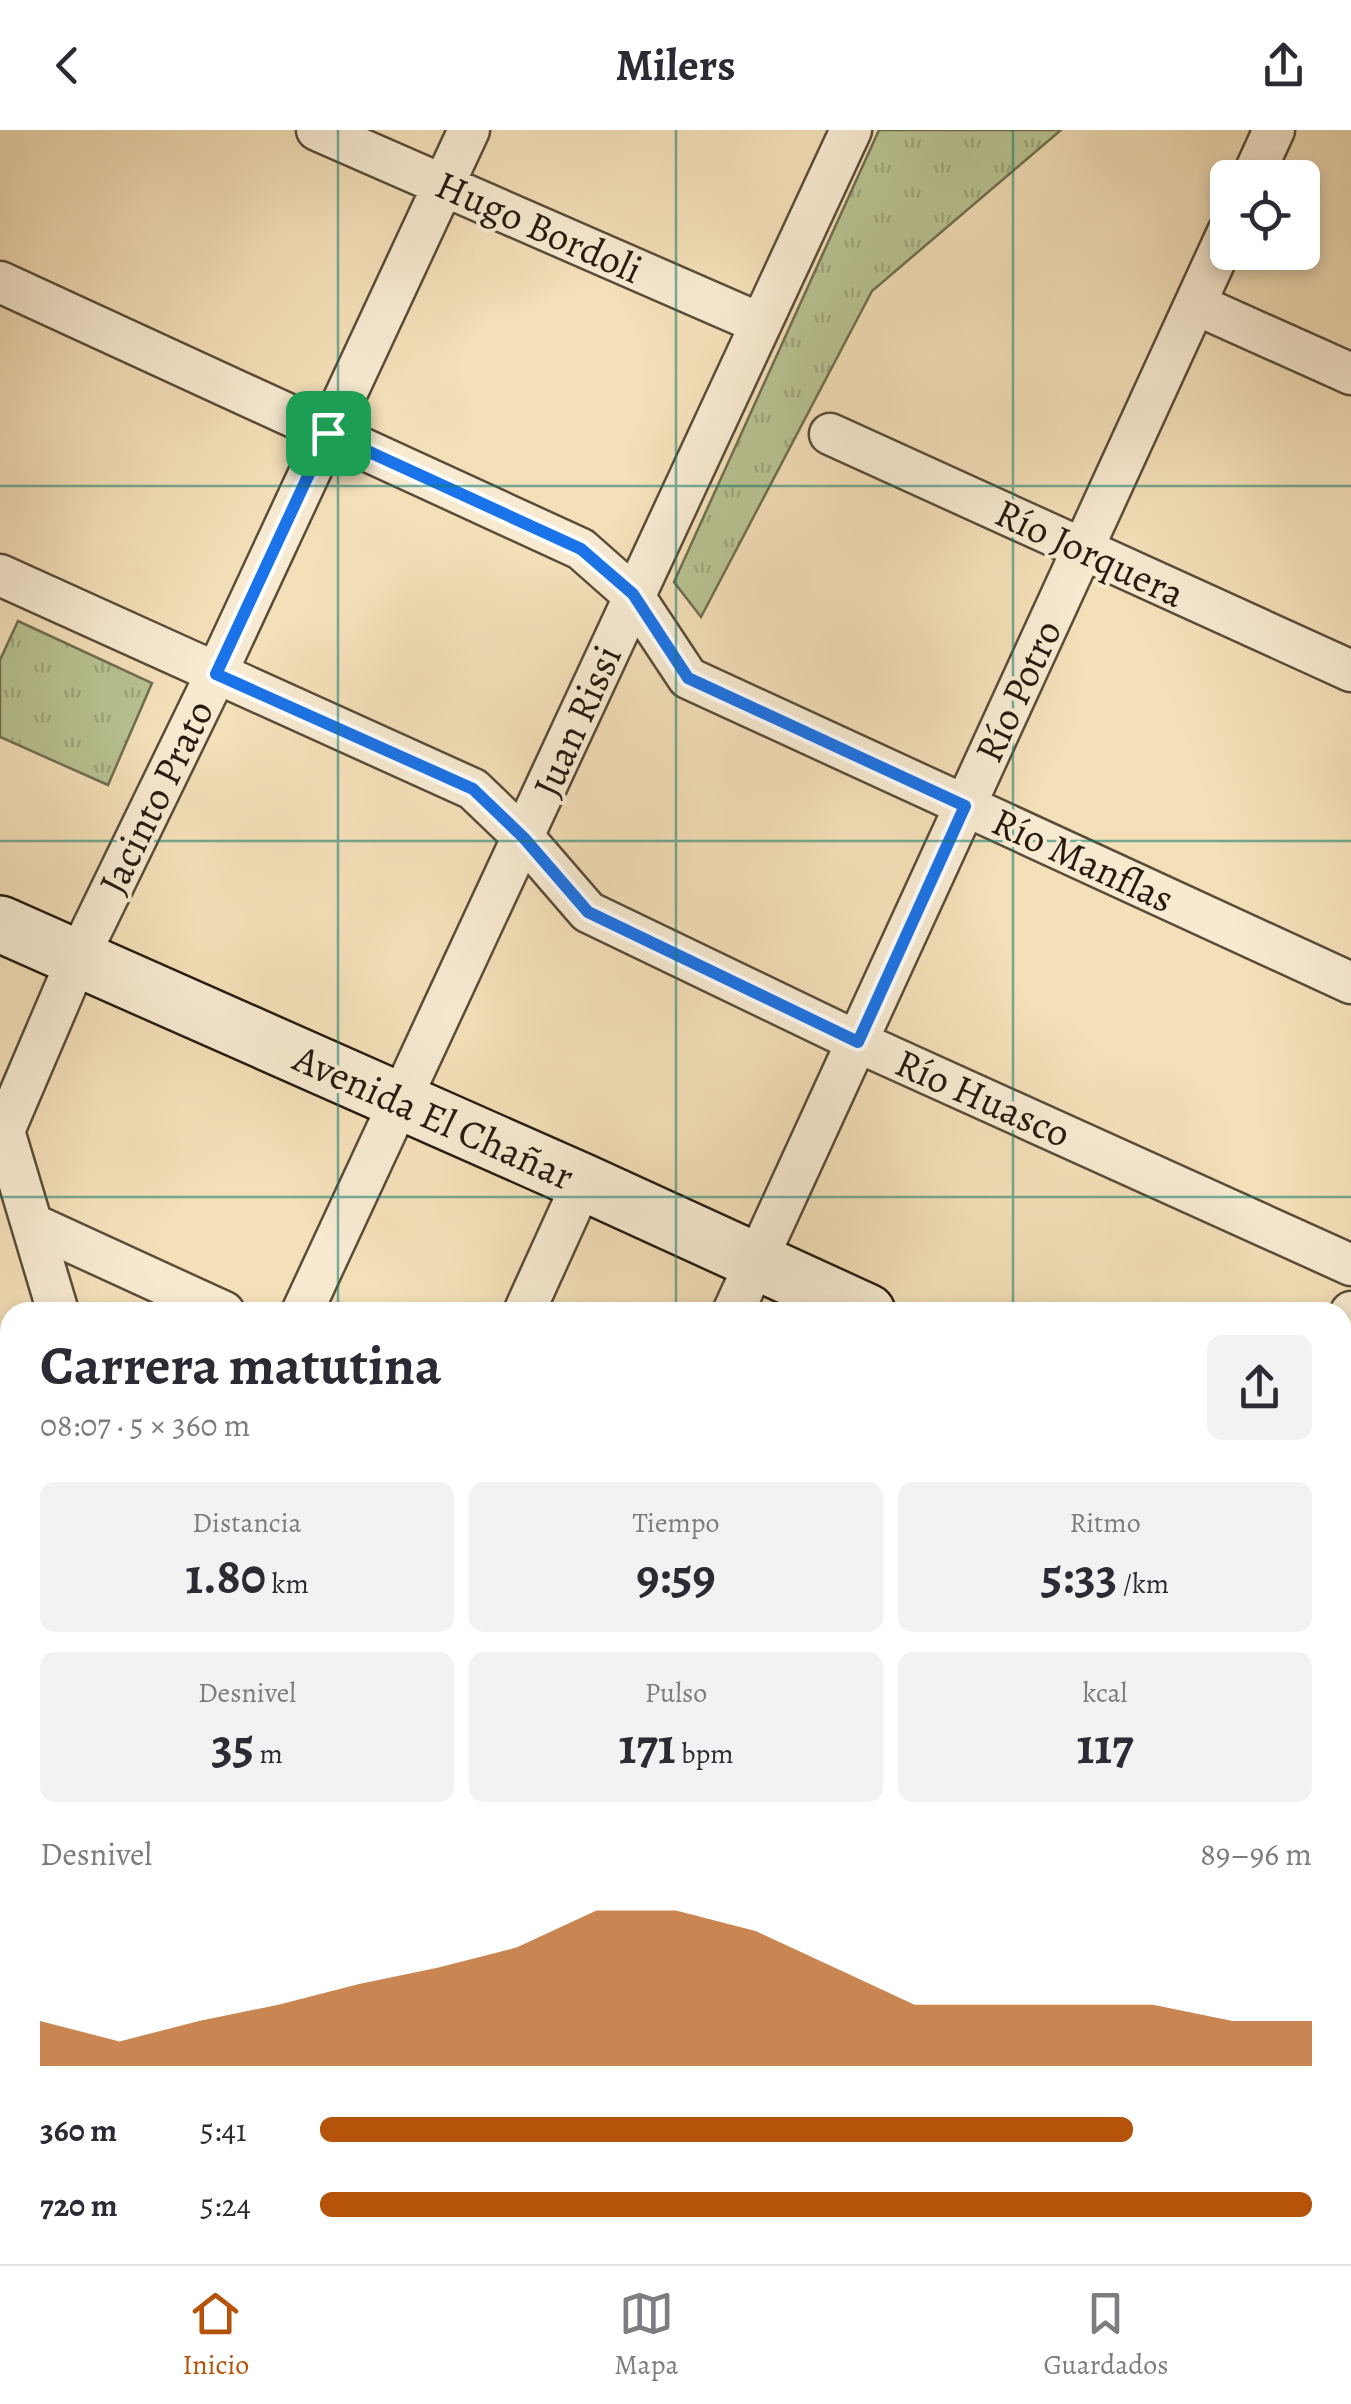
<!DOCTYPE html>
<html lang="es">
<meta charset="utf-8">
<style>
body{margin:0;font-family:Alegreya,serif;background:#f2f2f3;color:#2b2b33;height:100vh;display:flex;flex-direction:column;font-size:38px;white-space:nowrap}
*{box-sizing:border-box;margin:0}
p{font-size:32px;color:#7c7c81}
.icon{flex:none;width:55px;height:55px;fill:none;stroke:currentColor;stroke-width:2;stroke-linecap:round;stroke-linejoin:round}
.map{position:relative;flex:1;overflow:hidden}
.drawer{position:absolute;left:0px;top:1172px;width:1352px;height:962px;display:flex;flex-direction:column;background:#fff;border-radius:30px 30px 0 0;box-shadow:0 5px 15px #0003}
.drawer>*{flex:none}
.buttons{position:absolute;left:1210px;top:30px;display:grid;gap:20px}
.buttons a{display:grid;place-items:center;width:110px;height:110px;border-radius:15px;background:#fff;box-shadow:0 5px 15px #0003;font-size:50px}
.pin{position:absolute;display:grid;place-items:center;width:85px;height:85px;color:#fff;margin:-42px;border-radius:20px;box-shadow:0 5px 15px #0006}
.round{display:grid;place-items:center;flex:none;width:105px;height:105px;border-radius:15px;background:#f2f2f3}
.summary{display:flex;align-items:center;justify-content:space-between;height:170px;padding:0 40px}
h1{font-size:55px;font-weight:600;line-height:75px}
.metrics{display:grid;grid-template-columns:repeat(3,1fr);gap:15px;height:170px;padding:10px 40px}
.metrics div{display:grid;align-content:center;border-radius:15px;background:#f2f2f3;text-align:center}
.metrics b{font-size:50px;font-weight:600}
.metrics small{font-size:28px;font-weight:400}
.metrics p{font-size:28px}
.chart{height:280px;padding:20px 40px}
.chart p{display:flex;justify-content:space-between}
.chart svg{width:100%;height:180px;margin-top:10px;fill:#b45309;opacity:.7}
ul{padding:0 40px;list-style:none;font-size:32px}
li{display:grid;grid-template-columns:160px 120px 1fr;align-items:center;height:75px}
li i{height:25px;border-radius:12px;background:#b45309}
header{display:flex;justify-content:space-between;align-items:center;height:130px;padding:0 40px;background:#fff;font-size:45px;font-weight:600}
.dock{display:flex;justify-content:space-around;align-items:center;height:140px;border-top:2px solid #e1e1e2;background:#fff;font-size:28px;color:#7c7c81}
.dock a{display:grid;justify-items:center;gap:5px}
.dock .selected{color:#b45309}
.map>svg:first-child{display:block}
</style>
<header><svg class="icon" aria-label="back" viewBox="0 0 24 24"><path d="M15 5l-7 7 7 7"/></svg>Milers<svg class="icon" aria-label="share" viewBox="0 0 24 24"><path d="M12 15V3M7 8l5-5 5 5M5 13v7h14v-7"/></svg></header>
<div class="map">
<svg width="1351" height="2134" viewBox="0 0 1351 2134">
<defs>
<pattern id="grass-tufts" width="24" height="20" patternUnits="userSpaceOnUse" patternTransform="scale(2.5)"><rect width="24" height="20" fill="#b8c291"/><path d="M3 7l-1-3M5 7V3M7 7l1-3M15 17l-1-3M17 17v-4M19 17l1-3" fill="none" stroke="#9ea67c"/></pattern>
</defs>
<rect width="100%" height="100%" fill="#f3dfb8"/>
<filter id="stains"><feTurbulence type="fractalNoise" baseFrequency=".002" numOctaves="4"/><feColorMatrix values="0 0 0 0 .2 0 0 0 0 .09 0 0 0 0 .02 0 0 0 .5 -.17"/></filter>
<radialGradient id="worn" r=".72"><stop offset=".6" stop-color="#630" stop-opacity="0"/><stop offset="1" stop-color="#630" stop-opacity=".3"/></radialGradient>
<!-- grass -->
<path fill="url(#grass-tufts)" stroke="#706e50" stroke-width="2.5" d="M879,0H1061L872,161L701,487L674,452Z
M18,491L152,553L108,655L0,607V530Z"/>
<!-- pitch -->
<path fill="#b8c291" stroke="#706e50" stroke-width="2.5" d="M1343,1764L1351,1768V1849L1343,1867Z"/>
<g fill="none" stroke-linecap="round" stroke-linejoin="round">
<defs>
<path id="street" d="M317,0L761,194
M1252,48L1274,0
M0,152L581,419L633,465L688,548L1351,853
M1195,174L1351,244
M830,304L1351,541
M0,445L473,659L524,708L588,782L858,912L1351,1135
M32,1094L224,1182
M58,1182L4,1001L77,830L216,544L469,0
M302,1182L851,0
M524,1182L583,1052
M733,1182L1228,102
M1342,1200L1351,1182
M1342,1331L1351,1312
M0,1395L10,1391
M1342,1677L1351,1681
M0,1780L10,1810
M1342,1948H1351
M0,1998L10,1994
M114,2125L117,2134
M274,2125L275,2134
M705,2125L724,2134
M667,2134L672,2125"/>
<path id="secondary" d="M0,794L583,1052L867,1182
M1342,1393L1351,1397
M1018,2125V2134
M1059,2125L1060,2134"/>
</defs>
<!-- street casing -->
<use href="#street" stroke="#5a4c39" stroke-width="45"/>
<!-- secondary casing -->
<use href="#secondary" stroke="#271b0f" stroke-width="60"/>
<!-- street -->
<use href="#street" stroke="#f7ead1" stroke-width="40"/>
<!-- secondary -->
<use href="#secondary" stroke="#f7ead1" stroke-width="55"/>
</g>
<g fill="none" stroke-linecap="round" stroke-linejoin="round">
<defs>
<path id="route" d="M328,303L581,419L633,464L688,548L965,676L858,912L588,782L524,708L473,659L216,544Z"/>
</defs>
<!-- route casing -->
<use href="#route" stroke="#fff" stroke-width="20"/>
<!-- route -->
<use href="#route" stroke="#1a73e8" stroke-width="12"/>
</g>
<!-- grid -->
<path fill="none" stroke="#0f766e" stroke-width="2.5" stroke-opacity="0.55" d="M338,0V1182M676,0V1182M1013,0V1182M0,356H1351M0,711H1351M0,1067H1351M0,1423H10M1342,1423H1351M0,1778H10M1342,1778H1351M338,2125V2134M676,2125V2134M1013,2125V2134"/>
<g text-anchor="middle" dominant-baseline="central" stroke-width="8" stroke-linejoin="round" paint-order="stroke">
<!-- street labels -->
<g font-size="40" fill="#271b0f" stroke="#f7ead1">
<text transform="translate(539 97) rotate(24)">Hugo Bordoli</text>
<text transform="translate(1090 423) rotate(25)">Río Jorquera</text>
<text transform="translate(1018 561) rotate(-65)">Río Potro</text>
<text transform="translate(577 591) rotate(-66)">Juan Rissi</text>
<text transform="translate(156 667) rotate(-64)">Jacinto Prato</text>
<text transform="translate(1083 730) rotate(25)">Río Manflas</text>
<text transform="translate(983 968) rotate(24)">Río Huasco</text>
<text transform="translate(434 987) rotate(24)">Avenida El Chañar</text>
</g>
</g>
<rect width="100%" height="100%" filter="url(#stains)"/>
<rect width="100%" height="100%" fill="url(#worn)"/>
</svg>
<div class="buttons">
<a><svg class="icon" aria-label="locate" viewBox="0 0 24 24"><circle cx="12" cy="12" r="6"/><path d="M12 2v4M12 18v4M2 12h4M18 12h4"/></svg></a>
</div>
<div class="pin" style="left:328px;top:303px;background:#1e9e55"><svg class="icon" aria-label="arrive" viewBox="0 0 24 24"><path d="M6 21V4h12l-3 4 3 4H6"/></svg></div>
<section class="drawer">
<div class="summary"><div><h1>Carrera matutina</h1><p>08:07 · 5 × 360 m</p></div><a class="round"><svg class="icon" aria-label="share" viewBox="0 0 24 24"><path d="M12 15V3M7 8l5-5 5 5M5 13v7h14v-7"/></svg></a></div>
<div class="metrics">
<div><p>Distancia</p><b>1.80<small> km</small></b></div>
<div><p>Tiempo</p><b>9:59</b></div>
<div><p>Ritmo</p><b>5:33<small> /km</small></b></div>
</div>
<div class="metrics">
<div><p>Desnivel</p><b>35<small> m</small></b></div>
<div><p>Pulso</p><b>171<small> bpm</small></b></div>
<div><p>kcal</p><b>117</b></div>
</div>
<div class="chart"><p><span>Desnivel</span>89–96 m</p>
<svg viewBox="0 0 160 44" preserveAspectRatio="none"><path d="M0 44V33L10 38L20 33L30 29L40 24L50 20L60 15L70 6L80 6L90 11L100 20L110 29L120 29L130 29L140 29L150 33L160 33V44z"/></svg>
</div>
<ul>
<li><b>360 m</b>5:41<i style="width:82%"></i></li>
<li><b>720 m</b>5:24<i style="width:100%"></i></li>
</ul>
</section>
</div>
<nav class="dock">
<a class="selected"><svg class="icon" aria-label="home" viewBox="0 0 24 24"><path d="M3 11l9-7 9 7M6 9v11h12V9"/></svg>Inicio</a>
<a><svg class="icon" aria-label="map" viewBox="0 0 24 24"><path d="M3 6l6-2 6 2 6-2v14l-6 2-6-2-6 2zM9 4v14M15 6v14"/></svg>Mapa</a>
<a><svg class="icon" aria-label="saved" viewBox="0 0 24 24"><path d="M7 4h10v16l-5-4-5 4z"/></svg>Guardados</a>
</nav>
